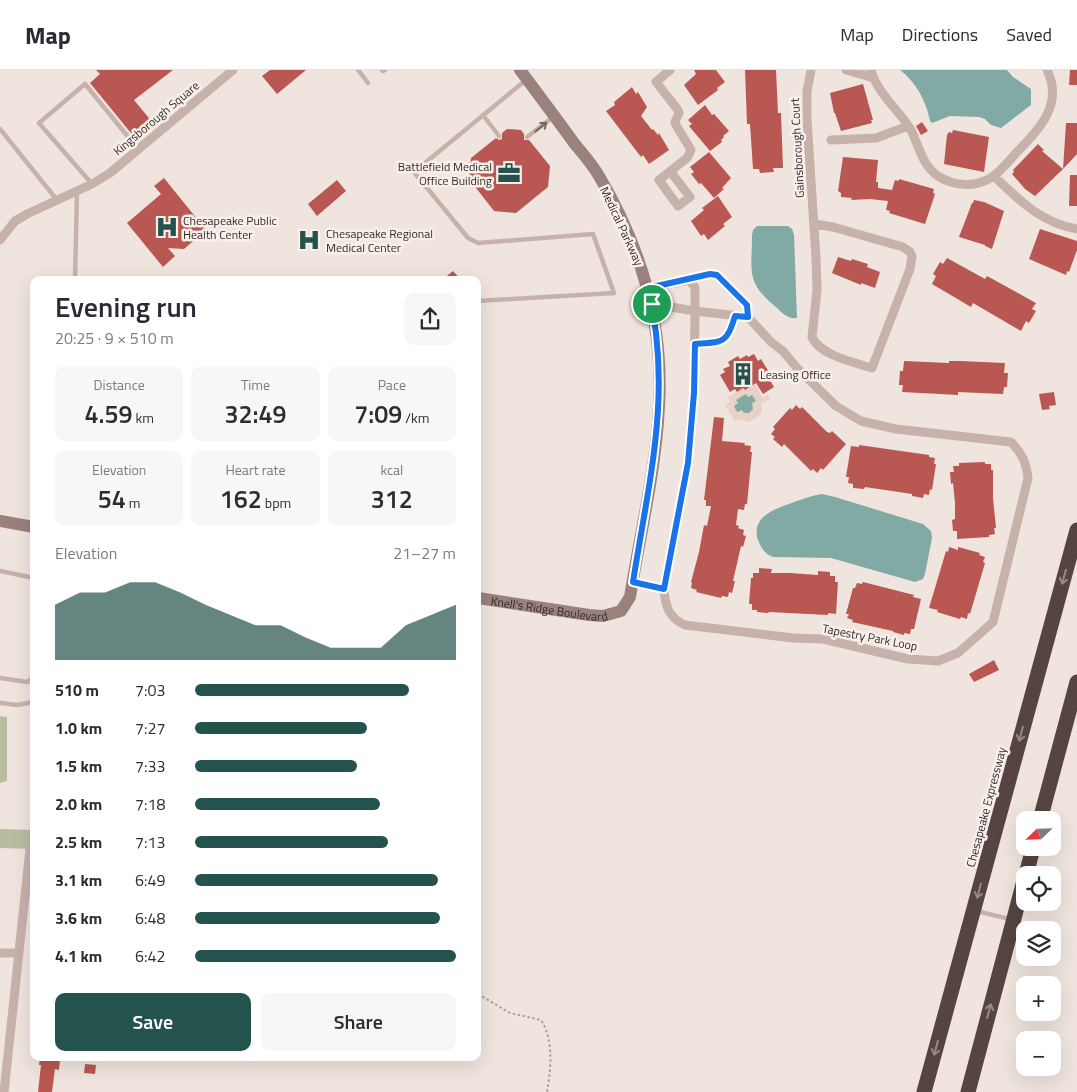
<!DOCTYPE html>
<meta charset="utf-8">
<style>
body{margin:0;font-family:"Titillium Web",sans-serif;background:#f7f7f7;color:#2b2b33;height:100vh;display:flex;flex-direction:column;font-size:19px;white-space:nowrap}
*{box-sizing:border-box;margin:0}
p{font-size:16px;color:#7c7c81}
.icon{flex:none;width:28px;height:28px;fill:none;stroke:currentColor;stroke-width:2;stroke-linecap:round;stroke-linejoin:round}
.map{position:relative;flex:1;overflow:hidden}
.panel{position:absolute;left:30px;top:206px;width:451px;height:785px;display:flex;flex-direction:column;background:#fff;border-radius:10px;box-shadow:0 5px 20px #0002}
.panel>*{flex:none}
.needle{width:32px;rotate:247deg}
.buttons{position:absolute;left:1016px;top:741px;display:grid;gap:10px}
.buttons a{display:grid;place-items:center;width:45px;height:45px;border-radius:10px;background:#fff;box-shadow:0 5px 20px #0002;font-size:25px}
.pin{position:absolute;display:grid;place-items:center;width:42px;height:42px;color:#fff;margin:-21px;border:2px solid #fff;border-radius:50%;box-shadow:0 1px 5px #0007}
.round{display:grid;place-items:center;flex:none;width:52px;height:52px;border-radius:10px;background:#f7f7f7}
.head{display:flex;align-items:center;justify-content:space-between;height:85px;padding:0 25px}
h1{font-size:28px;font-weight:600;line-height:38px}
.metrics{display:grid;grid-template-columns:repeat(3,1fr);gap:8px;height:85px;padding:5px 25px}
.metrics div{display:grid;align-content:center;border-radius:10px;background:#f7f7f7;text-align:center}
.metrics b{font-size:25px;font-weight:600}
.metrics small{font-size:14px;font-weight:400}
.metrics p{font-size:14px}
.chart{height:140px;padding:10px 25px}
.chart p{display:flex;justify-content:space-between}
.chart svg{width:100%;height:90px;margin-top:5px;fill:#24524c;opacity:.7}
.button{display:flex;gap:10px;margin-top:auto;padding:10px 25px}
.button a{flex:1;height:58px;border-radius:10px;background:#24524c;color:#fff;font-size:20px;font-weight:600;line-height:58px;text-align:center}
.button a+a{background:#f7f7f7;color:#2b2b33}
ul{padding:0 25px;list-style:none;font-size:16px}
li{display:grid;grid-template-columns:80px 60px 1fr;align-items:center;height:38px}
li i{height:12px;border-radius:6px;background:#24524c}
header{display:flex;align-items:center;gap:30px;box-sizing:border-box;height:70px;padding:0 25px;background:#fff;border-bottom:1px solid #e1e1e2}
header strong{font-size:24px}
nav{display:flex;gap:28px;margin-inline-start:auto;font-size:18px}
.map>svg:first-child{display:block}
</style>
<header>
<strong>Map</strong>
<nav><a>Map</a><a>Directions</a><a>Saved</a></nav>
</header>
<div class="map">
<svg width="1077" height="1022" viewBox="0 0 1077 1022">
<rect width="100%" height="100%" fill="#f0e4de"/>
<!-- green -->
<path fill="#b9bda0" d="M0,646L7,647V711L0,713Z
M0,759L34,760V779L0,778Z"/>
<!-- plaza -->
<path fill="#e6d2c7" d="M755,314L763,328L768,325L770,329L761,334L762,342L757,348L748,352L738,349L735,351L725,335L730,332L728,327L743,318L745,320Z"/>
<!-- water -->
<path fill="#80aaa3" d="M900,0H1007L1013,7L1031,19V35L1001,58L991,55L985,49L979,47L950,46L932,53L930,51C926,31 916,12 900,0Z
M757,156H788L792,159L794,165L797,248C788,249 783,244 777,238C745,212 752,202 752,165L753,160Z
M746,324L748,327L752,325L756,331L752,333L753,339L749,343H744L742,340L737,342L734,336L738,333L736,330Z
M822,424L835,427L923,454L931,461L932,468L925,504L923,509L915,512L831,488L773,487C765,484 761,478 758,470C751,448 772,440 789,434C800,430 810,426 822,424Z"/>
<!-- building -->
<path fill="#b95753" d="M96,0H173L134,30L153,53L135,68L90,13L100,4Z
M270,0H306L277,24L262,6Z
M694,0H716L725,12L717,18L718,20L698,35L684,15L696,4Z
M745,0H776L778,43H781L783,98H773L774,102L760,103L759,99H753L750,54H747Z
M1070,0H1077V15H1069Z
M863,14L873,50H871L872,53L841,61L835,43H834L830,23Z
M632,17L636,24L638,22L647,37L641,46L652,60L653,59L658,65L659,63L669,80L649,94L643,85L641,87L606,41L615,35L614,32Z
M705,35L712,45L714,44L729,61L723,66L724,67L721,70L722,72L710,81L689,56L692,54L688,50Z
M922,52L928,61L921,65L916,56Z
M1066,53H1077V84L1063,99Z
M507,59L521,60L524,64V70H529L550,96L548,117L516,143L494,141L469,109L471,88L496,68L499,70L502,69V63Z
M953,60L989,67L984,102L944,94L947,65L949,62L952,63Z
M1038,74L1044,80L1042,81L1063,99L1035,126L1025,119L1012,104L1014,102L1013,100Z
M709,82L731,108L722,118L724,119L714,128L701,113L699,114L691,104L694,102L690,97Z
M843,87L878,90L876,112H878V118L892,120L895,110L899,111V109L934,119L933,123L935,124L925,154L889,143L890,141L886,140L888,131L870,129L851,130L852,128L841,127V123L838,121Z
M1070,105H1077V136H1069Z
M164,108L206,160L184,179L168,178L175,186L163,197L127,153L161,124L154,116Z
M337,110L346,121L317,146L308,134Z
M718,126L732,147L723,154L725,156L708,170L704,164L701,166L691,151L704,140L702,138Z
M974,130L984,132L1004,141L992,179L985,176V175L959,167L972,133H973Z
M1040,159L1077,171V180L1069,202L1067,201L1066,205L1029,189Z
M838,187L851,191L852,189L868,194L867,197L880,202L875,218L861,213V215L832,203Z
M947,188L985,209L987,206L1036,233L1032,239L1036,241L1029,253L1026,251L1021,261L973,233L971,237L932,214L936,206L933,204L940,192L943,194Z
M453,201L461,210H442Z
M754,284L758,291L761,289L769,302L766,304L774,317L763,324L756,313L745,320L743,318L737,322L735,319L730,322L720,305L725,302L723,299L730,296L728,292L738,286L740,289L747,285L748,287Z
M904,291L949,293V291H960L1005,293L1004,303H1008L1007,317H1004L1003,324L958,322V325L902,322L903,315H899L900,301H903Z
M1054,322L1056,335L1049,336L1050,339L1042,340L1039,324Z
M796,335L800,339L802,337L827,362L830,363L832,361L846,374L823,400L821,398L817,403L813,399L811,401L784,374L782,377L773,369L775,367L771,364L775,359L773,357L790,338L792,340Z
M714,347L724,348L722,371L745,373L744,375L751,376L750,382H752L747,434H745L744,440L738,439L736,455L739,456L738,458L744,460L743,465L746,466L743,477L741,476L733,511H735L732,523L729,522L728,527L722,526L721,528L696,522L697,520L691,518L692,513L691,512L699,482L704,455L707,456L711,436H706V430H704Z
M859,375L929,385V387L935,388L934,394H936L932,420L930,419L929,425L924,424L923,428L912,426V424L865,417L864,419L853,418V414L848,413L849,407H846L851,376L859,377Z
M985,392V394H991V400H993V428L996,458H994L995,464L989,465V467L957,469V461H953L952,450L955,449V433L953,413L951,414L950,402H954L953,396H959V393Z
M949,477L958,480V477L980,483L979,485L985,487L983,492L985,493L970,544L968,543L967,549L961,547L960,549L937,542L938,540L929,538L946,481L948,482Z
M759,498L772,499L771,503H790L818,505V501L830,502V506H835V512H838L836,544L828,543V545L769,542L768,543L757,542V540H752V534H749L751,508H753V503H759Z
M863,512L914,525L913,527L921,529L914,559H911L910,564L904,563V565L893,562V561L852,552L853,550L847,548L849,544H846L853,518H855L857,513L862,514Z
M994,590L999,600L974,612L969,604Z
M40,988L60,989L59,1000L55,999L52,1022H38L41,995H39Z
M85,994L96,995L95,1004L84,1003Z"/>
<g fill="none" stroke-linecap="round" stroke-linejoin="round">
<!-- path -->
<path stroke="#b29c96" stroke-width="2" stroke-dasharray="2.5 2.5" stroke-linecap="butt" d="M478,924L510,943L541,950C554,970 551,999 547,1022"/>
<!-- lane -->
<path stroke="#c7b2ab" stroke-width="4.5" d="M358,0L368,13
M382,0L383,1L385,0
M483,45L499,66
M0,59L57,130
M527,67L553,47
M92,114L39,53L85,14L138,79
M75,210L77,121
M690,210L710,204L717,205L747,235L748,247
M478,231L614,223L593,164L478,173L468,168L414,102L526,10
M695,274C722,273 727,274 735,246
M0,501L34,508
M634,512L664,519
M0,608L27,612L34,607
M0,633L17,635L34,632
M976,841L1010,849"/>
<!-- street -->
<path stroke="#c7b2ab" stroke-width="9" d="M670,0L656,12L678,40L679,43L675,52L676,55L691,80L687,88L659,110L678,136L690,127L670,101
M811,0L807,21V50L816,188L817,220L812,267C819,285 856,293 872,298L910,199L912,186L910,182L903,177L833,157L815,154
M846,0L874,8
M871,0C877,23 899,40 911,60C919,76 922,95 938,106C953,116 976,118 992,107C1001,101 1009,91 1016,83C1039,60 1064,34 1047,0
M831,70L876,68L908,56
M994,106C1019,130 1041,153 1077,159
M0,170L15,151L27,144L92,114L110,103L233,0
M648,218L690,210L695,218V241L652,234
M695,241L748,247L771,272L783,281L797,298L836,336L861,351L896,359L1011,372C1022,383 1026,392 1028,408L993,552L958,583L938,591L908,589L823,569L793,568L685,555C669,548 665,536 664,519L688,393L694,323Z
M0,883H19
M4,1022L30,779"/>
<!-- secondary -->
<g stroke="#9a817d" stroke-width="12">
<path d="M0,451L34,457"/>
<path id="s1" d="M478,528L589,545L603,546L621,541L630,527C640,464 656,400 659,336C664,253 641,177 599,106C592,94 583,84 574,73C556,48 538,24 520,0"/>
</g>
<!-- highway -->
<path stroke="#554442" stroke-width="15" d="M1040,750L1077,612
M1026,805L1033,778
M924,1022L1077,460
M968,1022L1025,807"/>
</g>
<!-- one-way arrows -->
<defs><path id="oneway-shaft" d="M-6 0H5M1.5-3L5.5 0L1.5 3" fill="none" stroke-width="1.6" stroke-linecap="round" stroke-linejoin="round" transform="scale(1.25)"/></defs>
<use stroke="#776864" href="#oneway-shaft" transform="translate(541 57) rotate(-38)"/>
<g stroke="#968885">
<use href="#oneway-shaft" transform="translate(1064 507) rotate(105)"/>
<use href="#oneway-shaft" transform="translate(1021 664) rotate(105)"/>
<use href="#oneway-shaft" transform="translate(979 821) rotate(105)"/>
<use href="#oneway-shaft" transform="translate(989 941) rotate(-75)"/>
<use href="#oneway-shaft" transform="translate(936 978) rotate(105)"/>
</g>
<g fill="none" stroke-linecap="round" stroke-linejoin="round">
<defs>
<path id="route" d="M710,204L717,205L747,235L748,247L735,246C727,274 723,272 695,274L694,323L688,393L664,519L633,512C649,410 673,321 648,218Z"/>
</defs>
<!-- route casing -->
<use href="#route" stroke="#fff" stroke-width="10"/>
<!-- route -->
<use href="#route" stroke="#1a73e8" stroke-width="6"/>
</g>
<!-- icons -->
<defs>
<symbol id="office-bare" viewBox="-9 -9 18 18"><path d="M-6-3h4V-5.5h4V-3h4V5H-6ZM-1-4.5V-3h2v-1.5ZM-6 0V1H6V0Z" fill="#24524c" stroke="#f8efea" stroke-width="2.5" paint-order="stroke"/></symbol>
<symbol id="hospital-bare" viewBox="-9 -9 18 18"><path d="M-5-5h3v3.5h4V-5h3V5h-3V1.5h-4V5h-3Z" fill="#24524c" stroke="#f8efea" stroke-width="2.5" paint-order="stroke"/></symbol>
<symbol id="building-bare" viewBox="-9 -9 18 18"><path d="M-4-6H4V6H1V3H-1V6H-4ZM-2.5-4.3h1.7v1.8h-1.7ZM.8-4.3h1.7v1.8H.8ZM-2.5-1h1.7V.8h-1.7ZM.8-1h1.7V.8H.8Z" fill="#24524c" stroke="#f8efea" stroke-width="2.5" paint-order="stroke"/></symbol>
</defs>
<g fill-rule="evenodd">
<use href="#office-bare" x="493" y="87" width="32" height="32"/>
<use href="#hospital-bare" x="151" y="141" width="32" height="32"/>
<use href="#hospital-bare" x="293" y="154" width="32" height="32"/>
<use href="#building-bare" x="727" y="288" width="32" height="32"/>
</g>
<g text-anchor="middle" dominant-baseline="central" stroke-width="5" stroke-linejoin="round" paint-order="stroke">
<!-- street labels -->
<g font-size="12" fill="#352b2a" stroke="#f8efea">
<text transform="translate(156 48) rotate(-40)">Kingsborough Square</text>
<text transform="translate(797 78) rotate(-93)">Gainsborough Court</text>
<text transform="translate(622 156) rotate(65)">Medical Parkway</text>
<text stroke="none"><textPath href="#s1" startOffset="72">Knell's Ridge Boulevard</textPath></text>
<text transform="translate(870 567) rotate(11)">Tapestry Park Loop</text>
<text transform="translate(986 737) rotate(-75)">Chesapeake Expressway</text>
</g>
<!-- poi labels -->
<g font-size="12" fill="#352b2a" stroke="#f8efea" text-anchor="start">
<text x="492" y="96" text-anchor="end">Battlefield Medical<tspan x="492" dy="14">Office Building</tspan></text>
<text x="183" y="150">Chesapeake Public<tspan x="183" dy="14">Health Center</tspan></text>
<text x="326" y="163">Chesapeake Regional<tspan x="326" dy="14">Medical Center</tspan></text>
<text x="760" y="304">Leasing Office</text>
</g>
</g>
</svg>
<div class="buttons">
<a><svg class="needle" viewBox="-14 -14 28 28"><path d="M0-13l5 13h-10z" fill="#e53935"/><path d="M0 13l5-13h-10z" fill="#7c7c81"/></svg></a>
<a><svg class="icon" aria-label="locate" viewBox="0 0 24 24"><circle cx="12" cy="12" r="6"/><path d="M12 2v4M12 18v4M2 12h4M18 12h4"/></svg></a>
<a><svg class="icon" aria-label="layers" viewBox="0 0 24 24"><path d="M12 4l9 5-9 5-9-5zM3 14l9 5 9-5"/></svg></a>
<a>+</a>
<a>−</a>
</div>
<div class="pin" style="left:652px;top:234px;background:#1e9e55"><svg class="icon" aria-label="arrive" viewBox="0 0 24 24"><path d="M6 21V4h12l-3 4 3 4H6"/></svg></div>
<section class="panel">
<div class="head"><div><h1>Evening run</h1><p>20:25 · 9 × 510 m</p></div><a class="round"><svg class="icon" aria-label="share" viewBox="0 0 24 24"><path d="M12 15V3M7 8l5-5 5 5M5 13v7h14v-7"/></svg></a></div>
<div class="metrics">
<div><p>Distance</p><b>4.59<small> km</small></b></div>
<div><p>Time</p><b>32:49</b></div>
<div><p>Pace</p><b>7:09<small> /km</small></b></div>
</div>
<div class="metrics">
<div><p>Elevation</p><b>54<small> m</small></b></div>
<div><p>Heart rate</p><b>162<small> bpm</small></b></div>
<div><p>kcal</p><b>312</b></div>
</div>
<div class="chart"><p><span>Elevation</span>21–27 m</p>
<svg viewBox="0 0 160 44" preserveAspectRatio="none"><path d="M0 44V17L10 11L20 11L30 6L40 6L50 11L60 17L70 22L80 27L90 27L100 33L110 38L120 38L130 38L140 27L150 22L160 17V44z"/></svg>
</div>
<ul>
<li><b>510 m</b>7:03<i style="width:82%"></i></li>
<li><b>1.0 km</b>7:27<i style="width:66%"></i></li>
<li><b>1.5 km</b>7:33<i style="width:62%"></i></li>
<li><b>2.0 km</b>7:18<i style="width:71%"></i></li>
<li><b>2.5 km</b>7:13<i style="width:74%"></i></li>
<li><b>3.1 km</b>6:49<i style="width:93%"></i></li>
<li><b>3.6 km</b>6:48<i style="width:94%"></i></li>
<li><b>4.1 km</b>6:42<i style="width:100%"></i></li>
</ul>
<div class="button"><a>Save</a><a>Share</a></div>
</section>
</div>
